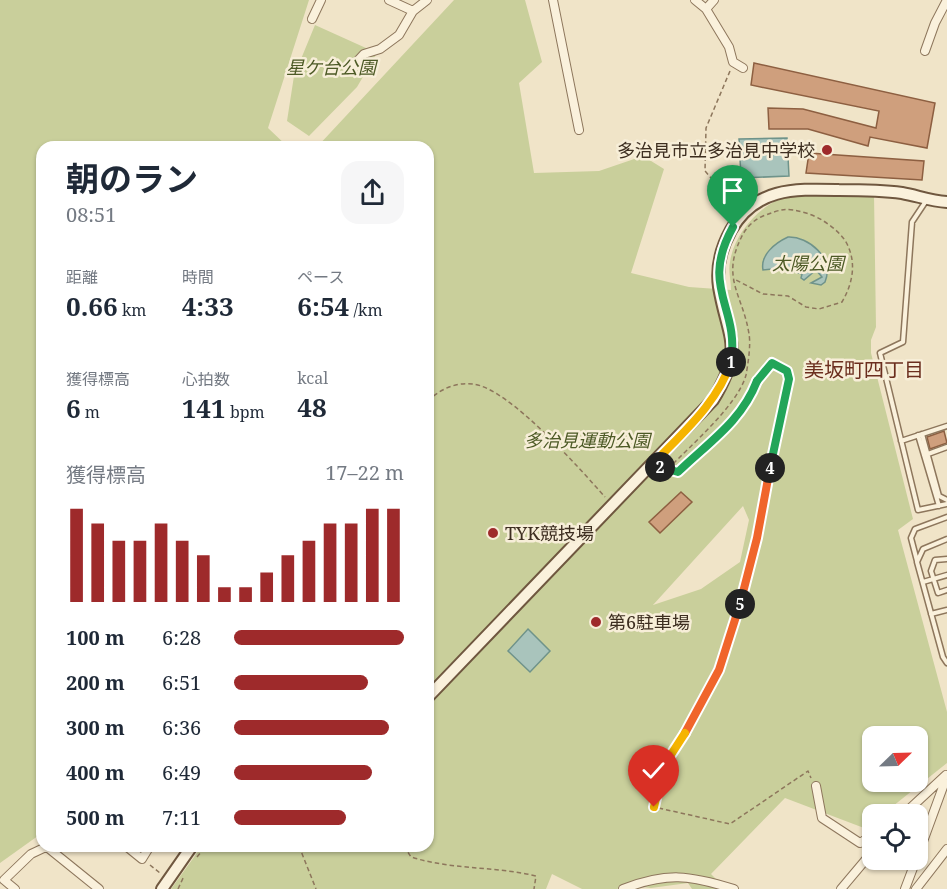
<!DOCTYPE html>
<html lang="ja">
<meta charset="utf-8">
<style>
body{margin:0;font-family:"Noto Serif","Noto Sans JP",serif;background:#f6f6f7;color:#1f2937;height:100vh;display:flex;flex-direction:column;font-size:22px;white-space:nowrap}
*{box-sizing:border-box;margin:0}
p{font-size:20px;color:#747a83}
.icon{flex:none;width:33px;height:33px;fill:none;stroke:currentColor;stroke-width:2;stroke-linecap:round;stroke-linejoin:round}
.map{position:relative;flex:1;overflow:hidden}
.details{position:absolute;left:36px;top:141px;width:398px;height:711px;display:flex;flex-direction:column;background:#fff;border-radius:18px;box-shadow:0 2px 4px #0004}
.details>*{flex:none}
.needle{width:39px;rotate:67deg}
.tools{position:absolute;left:862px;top:726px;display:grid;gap:12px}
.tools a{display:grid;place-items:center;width:66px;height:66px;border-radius:12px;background:#fff;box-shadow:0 2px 4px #0004;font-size:30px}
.pin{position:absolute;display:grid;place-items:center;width:51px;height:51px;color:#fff;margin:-62px -26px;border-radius:50% 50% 50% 0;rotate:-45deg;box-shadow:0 0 6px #0007}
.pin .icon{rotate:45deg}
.km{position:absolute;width:30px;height:30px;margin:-15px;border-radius:50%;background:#222;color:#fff;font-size:16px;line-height:30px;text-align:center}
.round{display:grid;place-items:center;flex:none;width:63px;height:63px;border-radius:18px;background:#f6f6f7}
.overview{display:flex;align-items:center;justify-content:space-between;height:102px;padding:0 30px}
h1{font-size:33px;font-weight:700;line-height:45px}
.figures{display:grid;grid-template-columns:repeat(3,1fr);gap:9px;height:102px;padding:6px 30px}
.figures div{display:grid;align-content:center}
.figures b{font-size:26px;font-weight:700}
.figures small{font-size:16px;font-weight:400}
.figures p{font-size:16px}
.chart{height:168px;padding:12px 30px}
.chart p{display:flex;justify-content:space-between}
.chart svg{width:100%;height:108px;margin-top:6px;stroke:#9e2a2b;stroke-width:6}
ul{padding:0 30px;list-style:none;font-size:20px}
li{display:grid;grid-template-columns:96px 72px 1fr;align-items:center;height:45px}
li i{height:15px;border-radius:8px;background:#9e2a2b}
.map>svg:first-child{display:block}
</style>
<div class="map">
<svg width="947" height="889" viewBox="0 0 947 889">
<rect width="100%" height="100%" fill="#f0e4c8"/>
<!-- green -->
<path fill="#c9cf9b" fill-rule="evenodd" d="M0,0H309L268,128L288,147H42V833L0,863Z
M454,0H525L542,62L519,83L534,173L599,171L643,156L664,169L631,273L689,287L731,290C731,281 728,270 730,262C734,232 764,200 794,194C813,190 852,194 874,194L876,327L871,340V353L913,519L898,530L947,712V763L883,814H873V822L864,828L785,798L711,874L726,889H692L688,883L651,888L627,885L617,889H582L552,874L546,889H171L202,846H428V147H317ZM743,506L749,520L740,562L701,589L653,605ZM873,736H918V782H873Z
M315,25L377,53L357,87L309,136L287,121L294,76Z"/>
<!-- water -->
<path fill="#a9c4bc" stroke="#6f938a" stroke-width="1.5" d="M787,138L789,176L741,178L739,139Z
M788,237C808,236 835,258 825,282L821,285L811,283L822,277L816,270L804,280L801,278L802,274L782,268L763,270C760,255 775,243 788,237Z
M528,629L550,651L530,672L508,651Z"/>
<!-- building -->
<path fill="#cf9f7d" stroke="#8d5f41" stroke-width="1.5" d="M754,63L935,103L927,148L870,137L868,146L808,129H769L768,108L803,109L876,128L879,111L751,85Z
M809,153L924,161L922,180L806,173Z
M944,431L947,443L930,449L927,437Z
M681,492L692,502L660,533L649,522Z"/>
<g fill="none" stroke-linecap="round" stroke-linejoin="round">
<defs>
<path id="lane" d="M926,201L912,222L903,342L880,353L918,510L947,504
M922,434L939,496L947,500
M918,435L939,506
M901,441L947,426
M928,454L947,447
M947,539L923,549L917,562L943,657L947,663
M947,559L935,560L931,571L938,593L947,590
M917,561L911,538L915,529L947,517
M923,582L947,575
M931,614L947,610"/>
<path id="street" d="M389,0L413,11L427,0
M553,0L579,130
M695,0L706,9L714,0
M706,9L729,47L733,62L743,68
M312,19L321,0
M925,51L935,23L947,0
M352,67L364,54L380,49L399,35L413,11
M816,786L822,818L860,843L873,835
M904,814L946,775
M126,846L142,859L150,846
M47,847L99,889
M918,855L947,776
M15,889L4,880L31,854L48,846
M623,889C667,872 689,875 734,889
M841,889L873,851
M905,889L916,860
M916,889L947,849"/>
<path id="secondary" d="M428,697L713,400C745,347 728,340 719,287C716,266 721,248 731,230C756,187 795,189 839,190C860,190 881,190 902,193C918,196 931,201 947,202
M162,889L192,846"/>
</defs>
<!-- lane casing -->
<use href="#lane" stroke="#8d765c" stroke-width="7"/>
<!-- street casing -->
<use href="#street" stroke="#8d765c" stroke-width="10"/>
<!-- secondary casing -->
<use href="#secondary" stroke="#6f573f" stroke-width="14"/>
<!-- path -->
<path stroke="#8d765c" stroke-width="1.5" stroke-dasharray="4.5 3" stroke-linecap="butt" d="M730,71L706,128L705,171L718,186L750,194
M428,401C440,389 456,382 473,384C509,388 581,470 605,497
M662,468L678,472L736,419L749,401L759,378L772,363L787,371L789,379L773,448L757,538L740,603L719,670L692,722L663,767L654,807L730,824L808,771L811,778
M668,469C690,446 738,405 746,375C748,364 751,345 749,334C743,295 721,279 741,238C745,229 753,220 763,216C782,209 785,207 806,213C820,217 838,229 846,242C857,262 853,283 842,302L819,309L806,307L788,296L763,294L736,280L733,281
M299,846L316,889
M404,846L411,857C452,870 494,866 536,876L534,889
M197,857L206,846
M150,865L160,873
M178,889L184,876"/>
<!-- lane -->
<use href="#lane" stroke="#faf1dc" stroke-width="4"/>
<!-- street -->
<use href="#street" stroke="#faf1dc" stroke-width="8"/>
<!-- secondary -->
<use href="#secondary" stroke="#faf1dc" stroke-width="10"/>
</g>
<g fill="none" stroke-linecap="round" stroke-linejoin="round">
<defs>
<path id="split-1" d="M731,362C740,307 699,288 733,227"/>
<path id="split-2" d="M660,467L652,465C682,433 717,404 731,362"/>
<path id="split-3" d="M660,467L678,472C709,442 741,422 757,381"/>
<path id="split-4" d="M757,381L772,363L787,371L789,379L770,468"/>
<path id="split-5" d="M740,604L757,538L770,468"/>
<path id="split-6" d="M685,733L719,670L740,604"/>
<path id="split-7" d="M654,807L663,767L685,733"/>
</defs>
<!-- split-1 casing -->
<use href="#split-1" stroke="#fff" stroke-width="12"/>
<!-- split-2 casing -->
<use href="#split-2" stroke="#fff" stroke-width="12"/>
<!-- split-3 casing -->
<use href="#split-3" stroke="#fff" stroke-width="12"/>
<!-- split-4 casing -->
<use href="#split-4" stroke="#fff" stroke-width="12"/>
<!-- split-5 casing -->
<use href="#split-5" stroke="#fff" stroke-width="12"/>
<!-- split-6 casing -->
<use href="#split-6" stroke="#fff" stroke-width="12"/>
<!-- split-7 casing -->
<use href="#split-7" stroke="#fff" stroke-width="12"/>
<!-- split-1 -->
<use href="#split-1" stroke="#22a559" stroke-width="8"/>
<!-- split-2 -->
<use href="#split-2" stroke="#f5b400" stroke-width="8"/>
<!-- split-3 -->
<use href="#split-3" stroke="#22a559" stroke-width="8"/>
<!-- split-4 -->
<use href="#split-4" stroke="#22a559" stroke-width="8"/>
<!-- split-5 -->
<use href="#split-5" stroke="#f0652b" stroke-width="8"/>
<!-- split-6 -->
<use href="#split-6" stroke="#f0652b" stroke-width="8"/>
<!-- split-7 -->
<use href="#split-7" stroke="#f5b400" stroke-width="8"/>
</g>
<!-- markers -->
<g fill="#9e2a2b" stroke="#f7eed8" stroke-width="2">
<circle cx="827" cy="150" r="6"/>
<circle cx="493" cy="533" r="6"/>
<circle cx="596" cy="622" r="6"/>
</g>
<g text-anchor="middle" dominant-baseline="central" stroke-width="5" stroke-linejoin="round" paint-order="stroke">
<!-- park labels -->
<g font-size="18" font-style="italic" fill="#4d5a26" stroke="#f7eed8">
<text x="331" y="67">星ケ台公園</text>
<text x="808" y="263">太陽公園</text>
<text x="587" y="440">多治見運動公園</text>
</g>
<!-- poi labels -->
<g font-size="18" fill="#3d2e20" stroke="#f7eed8" text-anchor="start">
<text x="815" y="150" text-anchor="end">多治見市立多治見中学校</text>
<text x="505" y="533">TYK競技場</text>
<text x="608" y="622">第6駐車場</text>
</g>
<!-- neighbourhood labels -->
<g font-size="20" fill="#6b2e1e" stroke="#f7eed8">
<text x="864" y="369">美坂町四丁目</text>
</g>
</g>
</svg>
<div class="tools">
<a><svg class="needle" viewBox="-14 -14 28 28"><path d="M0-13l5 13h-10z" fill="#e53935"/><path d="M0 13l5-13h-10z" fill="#747a83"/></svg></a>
<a><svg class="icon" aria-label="locate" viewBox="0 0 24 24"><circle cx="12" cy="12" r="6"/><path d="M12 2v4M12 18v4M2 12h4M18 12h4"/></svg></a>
</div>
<div class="pin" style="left:733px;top:227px;background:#1e9e55"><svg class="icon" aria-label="arrive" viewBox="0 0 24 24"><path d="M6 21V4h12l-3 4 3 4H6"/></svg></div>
<div class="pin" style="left:654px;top:807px;background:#d93025"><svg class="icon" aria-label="check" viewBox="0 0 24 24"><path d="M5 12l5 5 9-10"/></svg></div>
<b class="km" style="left:731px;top:362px">1</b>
<b class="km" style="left:660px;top:467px">2</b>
<b class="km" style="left:770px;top:468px">4</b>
<b class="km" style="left:740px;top:604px">5</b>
<section class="details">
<div class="overview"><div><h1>朝のラン</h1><p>08:51</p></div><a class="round"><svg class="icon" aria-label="share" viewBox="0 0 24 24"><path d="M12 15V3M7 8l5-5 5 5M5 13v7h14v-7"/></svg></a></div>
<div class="figures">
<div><p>距離</p><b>0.66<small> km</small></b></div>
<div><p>時間</p><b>4:33</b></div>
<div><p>ペース</p><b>6:54<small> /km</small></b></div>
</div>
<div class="figures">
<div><p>獲得標高</p><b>6<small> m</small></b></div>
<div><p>心拍数</p><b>141<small> bpm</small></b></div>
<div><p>kcal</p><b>48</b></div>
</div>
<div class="chart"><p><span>獲得標高</span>17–22 m</p>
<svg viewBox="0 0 160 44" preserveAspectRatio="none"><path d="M5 44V6M15 44V12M25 44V19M35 44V19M45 44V12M55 44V19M65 44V25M75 44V38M85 44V38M95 44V32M105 44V25M115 44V19M125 44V12M135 44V12M145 44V6M155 44V6"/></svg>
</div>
<ul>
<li><b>100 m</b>6:28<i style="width:100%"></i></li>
<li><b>200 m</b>6:51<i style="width:79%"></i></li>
<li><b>300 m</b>6:36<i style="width:91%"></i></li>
<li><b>400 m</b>6:49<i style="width:81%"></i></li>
<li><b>500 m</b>7:11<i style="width:66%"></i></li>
</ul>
</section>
</div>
